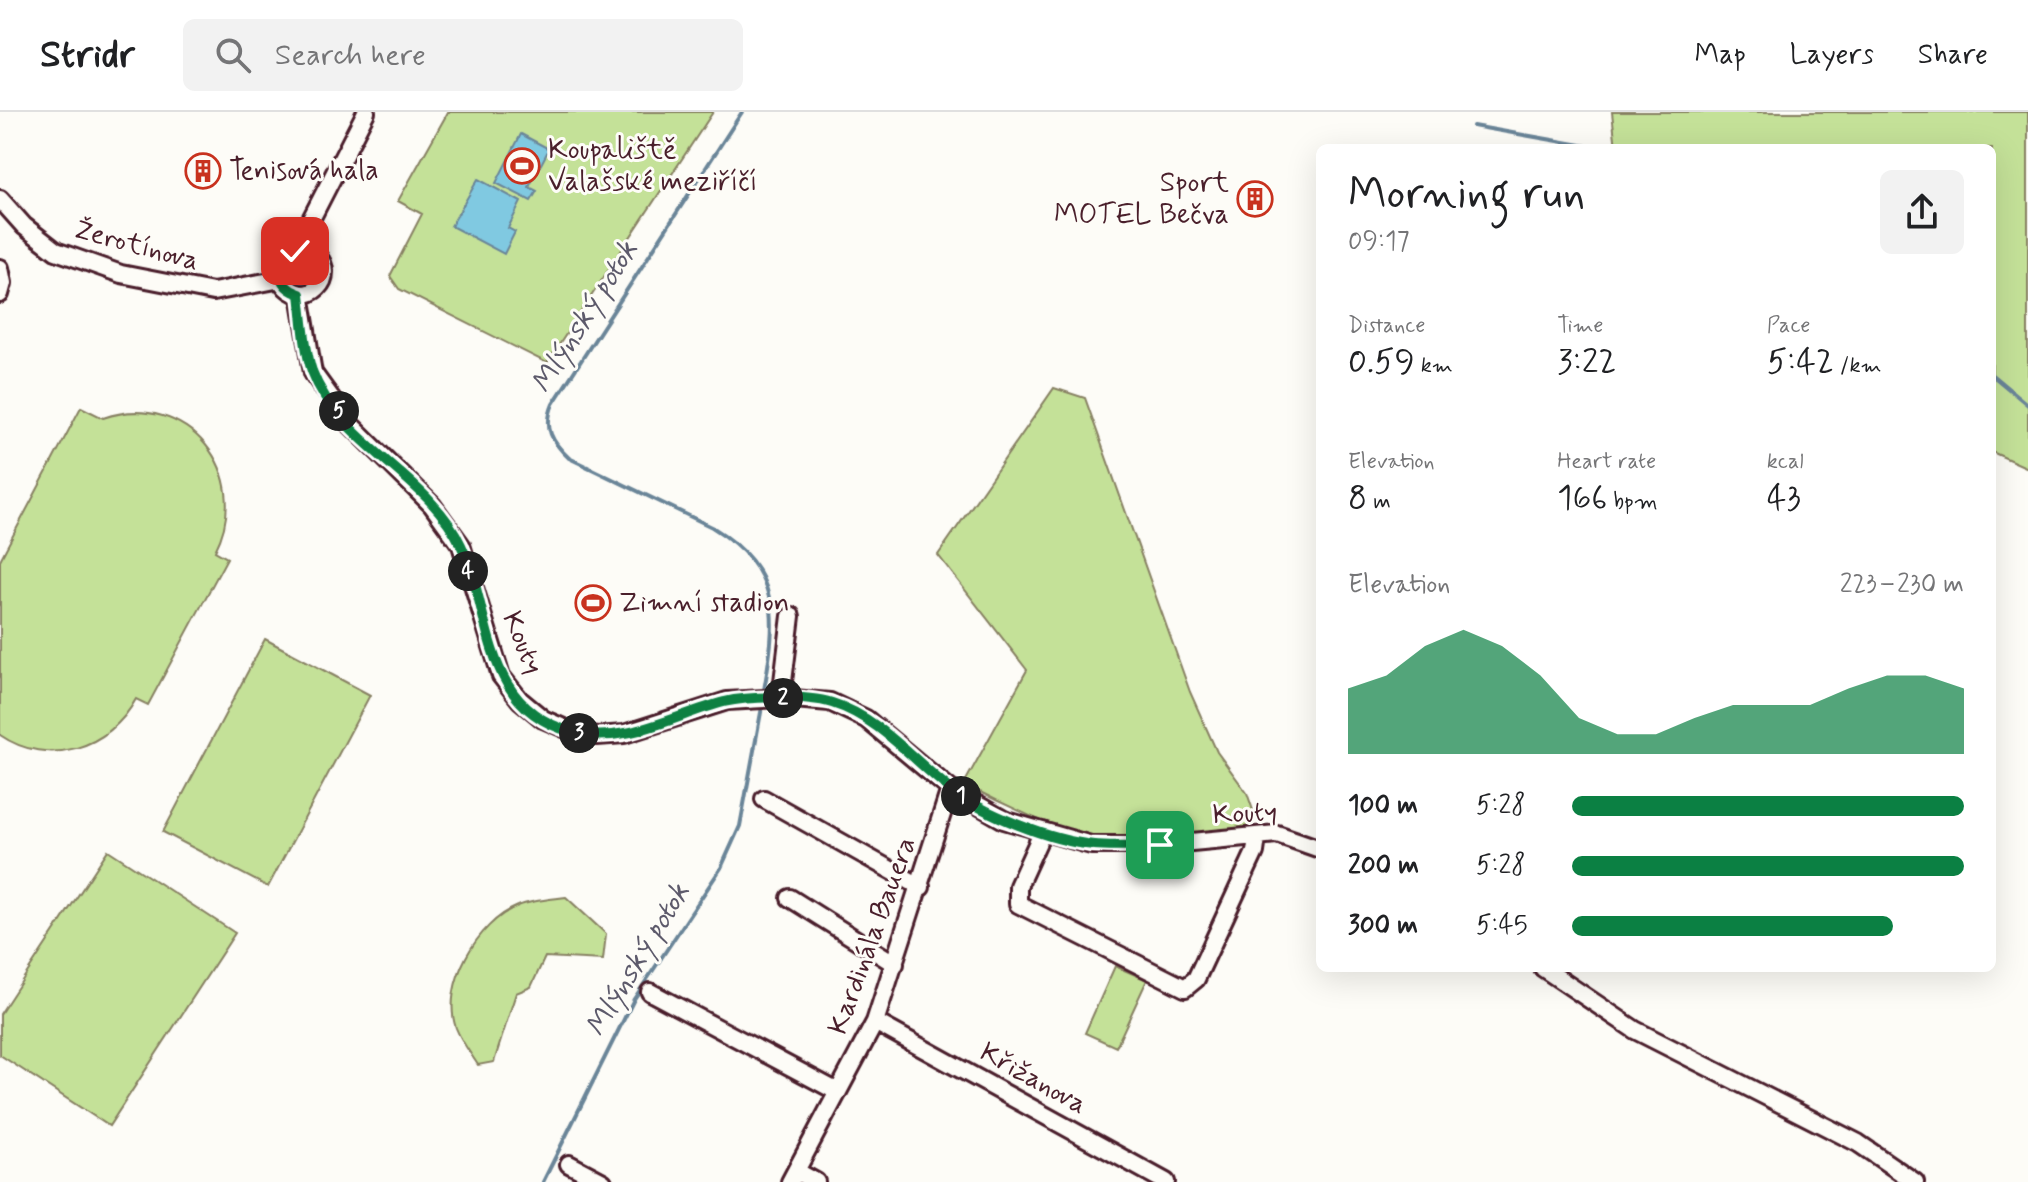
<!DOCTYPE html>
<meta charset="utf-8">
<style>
body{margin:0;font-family:Mynerve,sans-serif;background:#f2f2f2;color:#202124;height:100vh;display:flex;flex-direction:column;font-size:30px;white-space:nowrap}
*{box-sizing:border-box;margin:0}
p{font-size:26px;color:#757577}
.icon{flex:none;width:44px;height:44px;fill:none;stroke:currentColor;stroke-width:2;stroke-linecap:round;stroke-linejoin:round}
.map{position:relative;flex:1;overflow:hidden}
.sheet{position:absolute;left:1316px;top:32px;width:680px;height:828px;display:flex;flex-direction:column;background:#fff;border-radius:12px;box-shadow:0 8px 32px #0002}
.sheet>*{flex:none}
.pin{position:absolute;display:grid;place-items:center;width:68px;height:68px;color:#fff;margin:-34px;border-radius:16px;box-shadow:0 4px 12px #0006}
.km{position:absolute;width:40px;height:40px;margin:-20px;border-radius:50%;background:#222;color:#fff;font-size:22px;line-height:40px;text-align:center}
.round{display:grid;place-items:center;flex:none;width:84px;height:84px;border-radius:12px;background:#f2f2f2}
.head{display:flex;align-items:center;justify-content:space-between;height:136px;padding:0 32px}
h1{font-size:44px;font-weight:600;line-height:60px}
.figures{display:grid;grid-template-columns:repeat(3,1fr);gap:12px;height:136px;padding:8px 32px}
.figures div{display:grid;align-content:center}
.figures b{font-size:34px;font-weight:600}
.figures small{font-size:22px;font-weight:400}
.figures p{font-size:22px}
.chart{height:224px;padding:16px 32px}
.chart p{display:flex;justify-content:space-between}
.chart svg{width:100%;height:144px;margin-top:8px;fill:#0b8043;opacity:.7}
ul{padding:0 32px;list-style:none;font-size:26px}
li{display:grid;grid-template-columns:128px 96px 1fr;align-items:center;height:60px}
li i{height:20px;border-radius:10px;background:#0b8043}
header{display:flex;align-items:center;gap:48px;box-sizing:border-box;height:112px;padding:0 40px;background:#fff;border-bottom:2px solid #e0e0e0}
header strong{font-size:38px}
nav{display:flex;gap:44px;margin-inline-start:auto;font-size:28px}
.search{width:560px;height:72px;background:#f2f2f2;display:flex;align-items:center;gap:20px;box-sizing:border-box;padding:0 28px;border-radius:12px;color:#757577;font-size:30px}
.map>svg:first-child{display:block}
</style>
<header>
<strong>Stridr</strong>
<div class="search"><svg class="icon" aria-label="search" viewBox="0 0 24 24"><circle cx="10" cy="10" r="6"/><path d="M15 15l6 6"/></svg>Search here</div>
<nav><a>Map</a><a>Layers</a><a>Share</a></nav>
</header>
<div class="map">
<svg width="2028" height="1070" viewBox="0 0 2028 1070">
<rect width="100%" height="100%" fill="#fdfcf7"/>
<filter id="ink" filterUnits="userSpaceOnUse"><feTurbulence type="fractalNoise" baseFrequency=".0125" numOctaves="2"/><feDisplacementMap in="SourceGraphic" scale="16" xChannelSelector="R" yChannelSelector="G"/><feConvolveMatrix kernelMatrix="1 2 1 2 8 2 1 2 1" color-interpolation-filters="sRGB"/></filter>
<g filter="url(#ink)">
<!-- green -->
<path fill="#c4e198" stroke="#878062" stroke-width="2" d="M448,0H713L547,251L399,177L390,164L422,102L398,89Z
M1612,0H2028V356L1992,340V36H1616Z
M1054,276L1085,286L1190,580L1217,640L1247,681L1255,704L1253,710L1246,716C1228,723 1205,721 1186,723C1146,725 1095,732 1058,716C1027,703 995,688 964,672L1027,558L938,443Z
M81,295L103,306C187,277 255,362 215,439L227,446L148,593L136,587C109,637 48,656 0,623V448Z
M265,527L370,583L268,775L163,720Z
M108,738L235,821L109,1014L0,943V902Z
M566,785L606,822L603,848L545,845L531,875L516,881L494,950L478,953C471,942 461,929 456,916C441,874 477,810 518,794C532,788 551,787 566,785Z
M1115,854L1147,868L1116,935L1085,921Z"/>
<!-- water -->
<path fill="#80c9e1" stroke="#6a8598" stroke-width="2" d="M521,22L549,37L529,75L537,79L531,89L496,71Z
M478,67L521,90L508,116L515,120L504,142L451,114Z"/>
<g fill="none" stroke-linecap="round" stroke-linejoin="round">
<!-- stream -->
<path stroke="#6a8598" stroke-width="4" d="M742,0L553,292C543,316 552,330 569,346L712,415C782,458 777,506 764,578
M1473,14L1598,36
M1612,36L1636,33L1643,36
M1992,263L2028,293
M543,1070L634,887L721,756L740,714L762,595"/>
<defs>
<path id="minor" d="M0,87L24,114L56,139L121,162L213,180L281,167
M303,138L306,117L366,0
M280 160a22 22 0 1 1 44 0a22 22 0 1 1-44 0Z
M0,156L3,171L0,182
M300,182L313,261L350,312L432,393L461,433L501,564L520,588L543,607L571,619L597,624L624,622L727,589L781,586L830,590L866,607L950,677L1004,708L1091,733H1160L1277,722L1320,737
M781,586L791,504
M764,687L921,775
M1043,719L1018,774V792L1185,876L1196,867L1255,740L1257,726
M790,786L895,852
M1543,856L1635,918L1858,1031L1915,1070
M650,880L838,980
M875,910L1166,1070
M569,1052L603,1070
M796,1059L816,1070
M790,1070L875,910L950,677"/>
</defs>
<!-- minor casing -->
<use href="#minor" stroke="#4a1f2b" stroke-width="22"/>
<!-- minor -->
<use href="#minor" stroke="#fdfcf7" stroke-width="16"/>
</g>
</g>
<g fill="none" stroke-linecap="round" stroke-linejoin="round" filter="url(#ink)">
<defs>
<path id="route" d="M295,139L282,150C277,166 284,177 300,182C303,207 304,235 312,259C339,332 429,364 461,433C493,501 480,595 572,620C625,634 674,603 724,590C750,584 807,583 832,591C878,605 912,647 949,676C983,702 1051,729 1094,733C1115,735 1138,733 1160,733"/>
</defs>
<!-- route casing -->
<use href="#route" stroke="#fff" stroke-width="16"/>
<!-- route -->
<use href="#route" stroke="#0b8043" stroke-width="10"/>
</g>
<!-- icons -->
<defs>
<symbol id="stadium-ring" viewBox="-11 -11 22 22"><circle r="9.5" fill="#fdfcf7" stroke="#c8321e" stroke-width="1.5"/><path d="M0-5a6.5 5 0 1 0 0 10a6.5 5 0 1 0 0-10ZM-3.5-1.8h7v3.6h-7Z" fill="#c8321e"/></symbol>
<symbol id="building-ring" viewBox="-11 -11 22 22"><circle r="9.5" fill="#fdfcf7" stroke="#c8321e" stroke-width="1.5"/><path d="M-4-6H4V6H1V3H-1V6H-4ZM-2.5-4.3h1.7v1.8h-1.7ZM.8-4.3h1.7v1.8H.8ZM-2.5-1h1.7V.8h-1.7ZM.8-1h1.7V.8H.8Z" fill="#c8321e"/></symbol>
</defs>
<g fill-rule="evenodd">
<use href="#stadium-ring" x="502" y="34" width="40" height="40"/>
<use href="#building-ring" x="183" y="39" width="40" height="40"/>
<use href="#building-ring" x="1235" y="67" width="40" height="40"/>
<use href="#stadium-ring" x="573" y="471" width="40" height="40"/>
</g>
<g text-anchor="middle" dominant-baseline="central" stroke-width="6" stroke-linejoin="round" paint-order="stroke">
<!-- poi labels -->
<g font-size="28" fill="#4a1f2b" stroke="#fdfcf7" text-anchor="start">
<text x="548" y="38">Koupaliště<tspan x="548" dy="32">Valašské meziříčí</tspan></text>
<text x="229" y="59">Tenisová hala</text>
<text x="1229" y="71" text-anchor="end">Sport<tspan x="1229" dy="32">MOTEL Bečva</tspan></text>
<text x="619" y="491">Zimní stadion</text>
</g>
<!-- street labels -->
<g font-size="28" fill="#4a1f2b" stroke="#fdfcf7">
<text transform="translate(137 134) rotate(15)">Žerotínova</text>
<text transform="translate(522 531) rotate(67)">Kouty</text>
<text transform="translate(1245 702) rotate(-3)">Kouty</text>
<text transform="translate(873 824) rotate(-70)">Kardinála Bauera</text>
<text transform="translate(1033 967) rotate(29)">Křižanova</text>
</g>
<!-- water labels -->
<g font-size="30" font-style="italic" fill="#5d5a6b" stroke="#fdfcf7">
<text transform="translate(585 205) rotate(-58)">Mlýnský potok</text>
<text transform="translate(638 848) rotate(-59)">Mlýnský potok</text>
</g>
</g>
</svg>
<div class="pin" style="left:1160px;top:733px;background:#1e9e55"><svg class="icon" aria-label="arrive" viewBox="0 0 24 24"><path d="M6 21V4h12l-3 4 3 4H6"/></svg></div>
<div class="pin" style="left:295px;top:139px;background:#d93025"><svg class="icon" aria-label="check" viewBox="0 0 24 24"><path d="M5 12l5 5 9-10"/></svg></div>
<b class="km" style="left:961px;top:684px">1</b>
<b class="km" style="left:783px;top:586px">2</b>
<b class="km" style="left:579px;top:621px">3</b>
<b class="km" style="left:468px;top:459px">4</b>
<b class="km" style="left:339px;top:299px">5</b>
<section class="sheet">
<div class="head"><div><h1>Morning run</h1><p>09:17</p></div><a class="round"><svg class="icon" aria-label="share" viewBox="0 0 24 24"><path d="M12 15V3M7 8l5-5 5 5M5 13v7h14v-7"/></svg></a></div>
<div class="figures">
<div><p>Distance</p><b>0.59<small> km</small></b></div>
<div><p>Time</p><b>3:22</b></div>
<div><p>Pace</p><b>5:42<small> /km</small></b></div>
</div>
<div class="figures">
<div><p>Elevation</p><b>8<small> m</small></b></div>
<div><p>Heart rate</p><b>166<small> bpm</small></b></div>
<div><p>kcal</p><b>43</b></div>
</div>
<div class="chart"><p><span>Elevation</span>223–230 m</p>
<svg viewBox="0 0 160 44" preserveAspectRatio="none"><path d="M0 44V24L10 20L20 11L30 6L40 11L50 20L60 33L70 38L80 38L90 33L100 29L110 29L120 29L130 24L140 20L150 20L160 24V44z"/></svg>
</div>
<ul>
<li><b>100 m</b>5:28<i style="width:100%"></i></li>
<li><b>200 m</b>5:28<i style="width:100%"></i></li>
<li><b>300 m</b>5:45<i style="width:82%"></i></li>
</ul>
</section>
</div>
